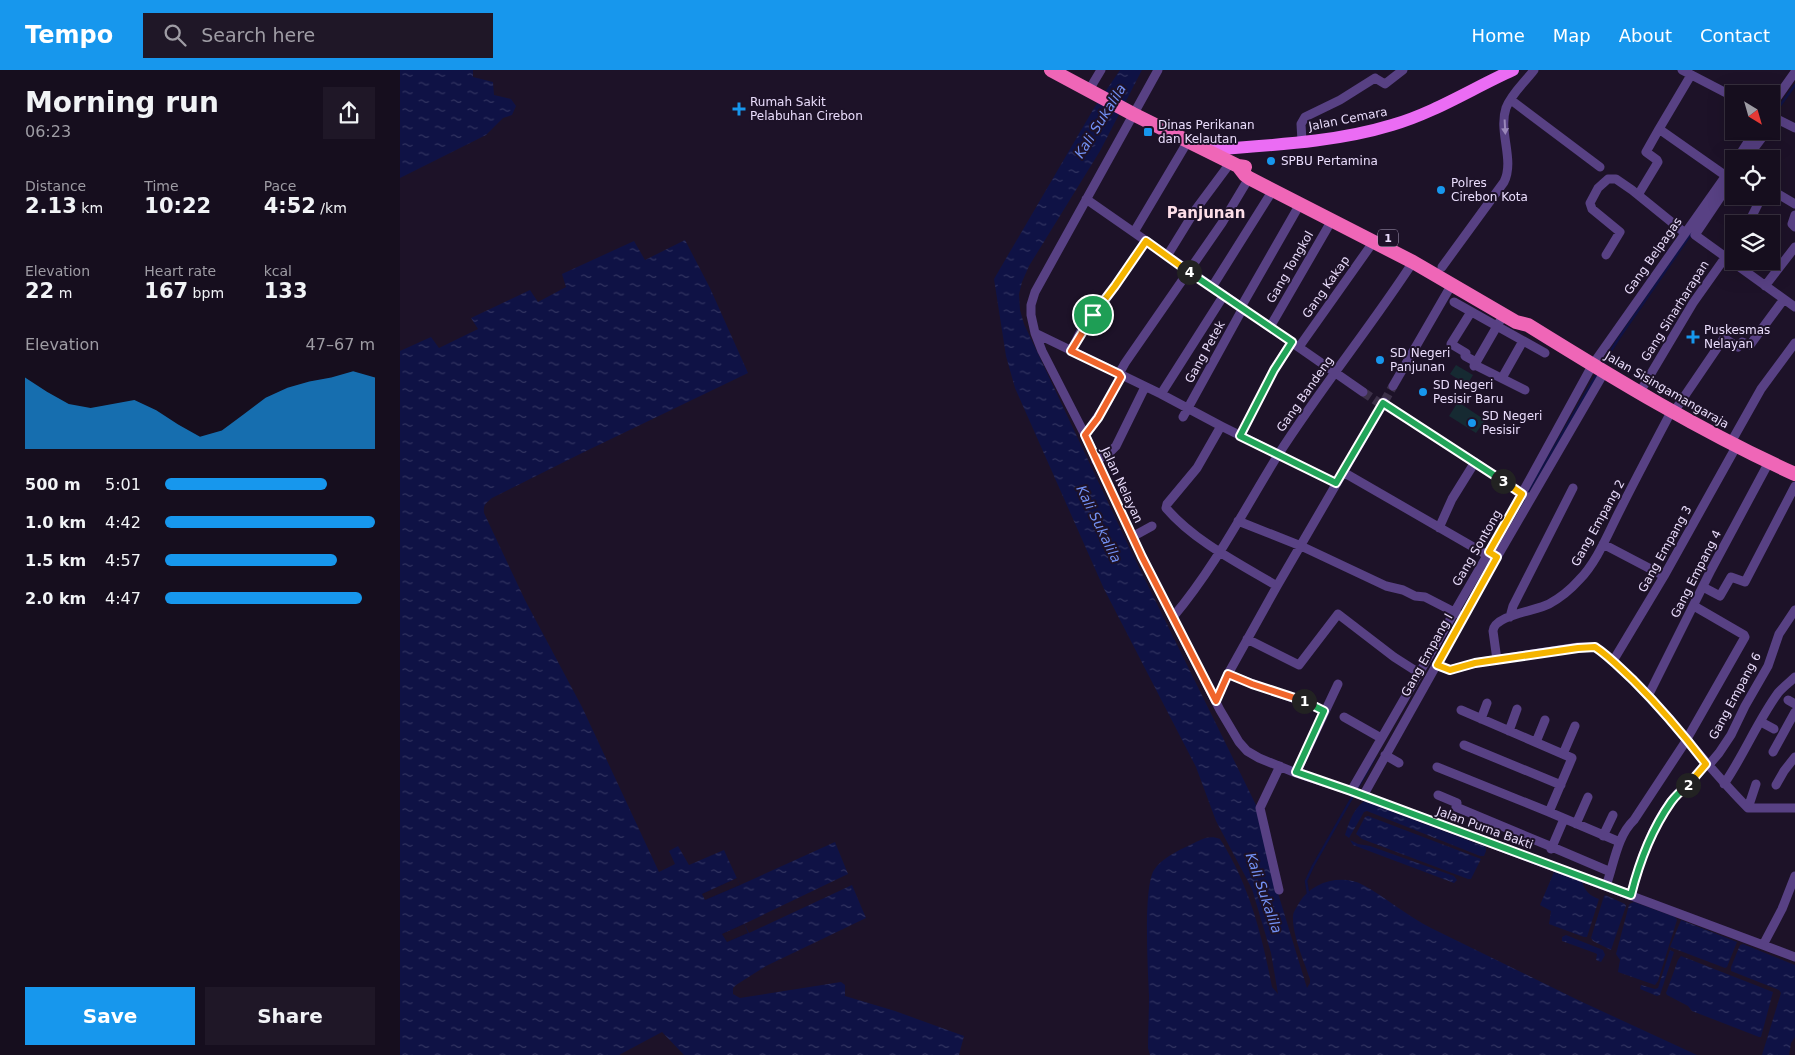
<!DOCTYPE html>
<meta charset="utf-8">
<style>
body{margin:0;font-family:"DejaVu Sans",sans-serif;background:#1f1727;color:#f1f3f6;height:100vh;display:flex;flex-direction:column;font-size:19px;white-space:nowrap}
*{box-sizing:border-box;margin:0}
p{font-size:16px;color:#9e9ca4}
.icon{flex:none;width:28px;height:28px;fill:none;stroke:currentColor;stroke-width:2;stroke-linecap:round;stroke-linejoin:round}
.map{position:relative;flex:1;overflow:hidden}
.details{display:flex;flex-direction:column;background:#160e1e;width:400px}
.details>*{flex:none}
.needle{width:32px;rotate:143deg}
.buttons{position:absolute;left:1325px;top:15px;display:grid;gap:10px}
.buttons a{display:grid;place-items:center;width:55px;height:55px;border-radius:0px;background:#160e1e;box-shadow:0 5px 20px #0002,0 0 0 1px #352e3c;font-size:25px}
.pin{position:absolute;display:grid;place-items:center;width:42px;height:42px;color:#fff;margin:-21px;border:2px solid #fff;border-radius:50%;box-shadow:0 1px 5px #0007}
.km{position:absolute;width:25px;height:25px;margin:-12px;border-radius:50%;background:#222;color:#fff;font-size:14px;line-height:25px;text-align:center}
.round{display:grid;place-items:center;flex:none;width:52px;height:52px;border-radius:0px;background:#1f1727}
.headline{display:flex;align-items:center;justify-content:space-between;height:85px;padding:0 25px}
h1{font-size:28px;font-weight:700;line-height:38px}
.figures{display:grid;grid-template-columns:repeat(3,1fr);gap:8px;height:85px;padding:5px 25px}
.figures div{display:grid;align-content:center}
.figures b{font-size:21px;font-weight:700}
.figures small{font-size:14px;font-weight:400}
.figures p{font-size:14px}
.chart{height:140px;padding:10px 25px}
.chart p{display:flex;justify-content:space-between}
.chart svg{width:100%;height:90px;margin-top:5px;fill:#1797ed;opacity:.7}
.primary-button{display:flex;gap:10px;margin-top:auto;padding:10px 25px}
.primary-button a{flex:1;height:58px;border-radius:0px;background:#1797ed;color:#fff;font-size:20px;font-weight:700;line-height:58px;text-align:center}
.primary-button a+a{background:#1f1727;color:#f1f3f6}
ul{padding:0 25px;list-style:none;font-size:16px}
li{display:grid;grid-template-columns:80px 60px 1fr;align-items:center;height:38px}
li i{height:12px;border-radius:6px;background:#1797ed}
header{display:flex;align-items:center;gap:30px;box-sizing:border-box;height:70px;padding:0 25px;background:#1797ed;color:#fff}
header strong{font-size:24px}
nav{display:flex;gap:28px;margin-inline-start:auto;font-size:18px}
.search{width:350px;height:45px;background:#1f1727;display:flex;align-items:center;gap:12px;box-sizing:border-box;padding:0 18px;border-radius:0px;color:#9e9ca4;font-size:19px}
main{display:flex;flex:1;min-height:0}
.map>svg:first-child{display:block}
</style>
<header>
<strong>Tempo</strong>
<div class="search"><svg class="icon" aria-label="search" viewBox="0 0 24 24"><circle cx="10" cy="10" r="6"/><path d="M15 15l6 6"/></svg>Search here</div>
<nav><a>Home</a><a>Map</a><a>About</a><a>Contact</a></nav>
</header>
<main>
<section class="details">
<div class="headline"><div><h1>Morning run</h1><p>06:23</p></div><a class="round"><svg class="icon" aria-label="share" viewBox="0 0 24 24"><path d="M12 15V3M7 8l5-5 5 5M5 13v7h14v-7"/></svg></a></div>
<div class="figures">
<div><p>Distance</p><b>2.13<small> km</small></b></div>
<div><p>Time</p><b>10:22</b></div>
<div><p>Pace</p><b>4:52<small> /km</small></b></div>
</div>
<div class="figures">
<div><p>Elevation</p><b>22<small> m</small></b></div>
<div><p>Heart rate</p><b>167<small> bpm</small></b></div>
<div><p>kcal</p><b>133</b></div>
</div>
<div class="chart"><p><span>Elevation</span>47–67 m</p>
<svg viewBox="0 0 160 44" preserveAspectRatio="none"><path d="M0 44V9L10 16L20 22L30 24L40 22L50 20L60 25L70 32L80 38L90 35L100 27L110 19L120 14L130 11L140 9L150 6L160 9V44z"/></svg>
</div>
<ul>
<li><b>500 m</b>5:01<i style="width:77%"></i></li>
<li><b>1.0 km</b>4:42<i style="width:100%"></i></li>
<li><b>1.5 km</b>4:57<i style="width:82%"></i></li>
<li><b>2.0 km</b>4:47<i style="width:94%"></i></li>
</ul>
<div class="primary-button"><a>Save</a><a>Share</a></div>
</section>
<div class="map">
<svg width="1395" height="985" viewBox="0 0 1395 985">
<defs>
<pattern id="water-ripples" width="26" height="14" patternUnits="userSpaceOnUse" patternTransform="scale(1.25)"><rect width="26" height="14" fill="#0f1245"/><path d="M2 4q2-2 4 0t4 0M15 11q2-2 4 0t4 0" fill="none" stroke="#323461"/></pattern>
</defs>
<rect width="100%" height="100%" fill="#1d1228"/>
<!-- garden -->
<path fill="#162a32" d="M1056,295L1073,305L1067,315L1050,304Z
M1058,332L1085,350L1076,363L1049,346Z"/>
<!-- water -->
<path fill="url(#water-ripples)" d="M0,0H73V7L93,12L94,25L111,29L116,36L112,45L103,48L86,65L0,108Z
M720,0H742L700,81L629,196L622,212L619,224L620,240L624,254L730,479L856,735L874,810L907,918L910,913V909C904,891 892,864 893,846C893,842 897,837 899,833C912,811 942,804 963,815C987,828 1007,846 1031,858L1180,931L1297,985H750L748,978C748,960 749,942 749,925C748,900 743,818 754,800C761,789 777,781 788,776C799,771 808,764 820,769C849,814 862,865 872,917L878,924L871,883L852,819L816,751L796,697L704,519L615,318L606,286L594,209L694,38Z
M285,170L310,218L348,303L184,382L92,428C86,433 83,435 84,443L125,530L182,637L259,802L275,794L269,781L278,776L289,795L324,780L340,815L435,772L448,804L344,854L349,863L452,815L466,848L366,896L336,915L333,918V924L340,928L441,912L445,915V926L495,941L564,966L559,985H284L262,962L219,985H0V281L31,267L39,278L78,259L71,248L130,220L138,232L166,217L162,204L234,171L245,190Z
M964,731L1086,777V781L1084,786H1080L967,741L964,742L949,768L945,765C949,752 953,740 964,731Z
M968,746L1081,789L1071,809H1068L962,769L956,764L965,747Z
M950,770L958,774L970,776L1054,806L1057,810L1054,813L953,775Z
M1154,802L1182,812C1185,821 1190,826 1199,829L1187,867H1184L1149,854L1151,841L1140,835Z
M1205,825L1225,834L1226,836L1211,880L1193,871L1191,868L1204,826Z
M1234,832L1275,847L1277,850L1258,911L1255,915L1218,902L1220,890L1216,884L1229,835L1231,833Z
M1281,850L1337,872L1327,897L1325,898L1270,877Z
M1166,865L1203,880L1205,885L1201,892L1196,890L1197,884L1195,883L1162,871V867Z
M1343,874L1395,895V967L1391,973L1389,985H1362L1381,923L1379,920L1331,901V897L1340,875Z
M1270,880L1274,882L1260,925L1257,926L1240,919L1241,915L1255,919L1258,918Z
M1281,886L1373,922L1361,967H1359L1292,941L1288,936L1267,925L1266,923L1278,890Z"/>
<!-- pier -->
<path fill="#1d1228" d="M337,808L340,815L305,830L302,824Z
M344,854L348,863L327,872L322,864Z"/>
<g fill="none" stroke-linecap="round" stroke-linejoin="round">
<!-- stream -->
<path stroke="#0f1245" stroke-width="2.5" d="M1374,44L1395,15
M1202,295L1219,268L1293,161
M1113,448L1197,304
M908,823L906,811L913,796L974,689"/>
<!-- minor-tunnel -->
<path stroke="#3c3048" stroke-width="9" stroke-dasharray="9 4.5" stroke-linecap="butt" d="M963,322L981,334
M984,332L993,316"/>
<!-- minor -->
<path stroke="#584184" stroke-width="9" d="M758,0L635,222L631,235V245L635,263L642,281L685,365L742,487L820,640L839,672L847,681L859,688L896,703L951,721L1395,887
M1282,0L1334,27
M1291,5L1259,59L1326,106
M975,8L985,14L1003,0
M689,20L701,0
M1111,30L1200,97
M1371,36L1395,2
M1371,46L1395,58
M902,71L901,54L905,47L940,30L975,8
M1337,89L1355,61
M1346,89L1367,61
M1334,107L1295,165L1395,237
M1371,120L1395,134
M1238,125L1258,92L1257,90L1246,82L1259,59
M686,129L963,322
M1395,145L1392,154L1395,157
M1348,154L1362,126
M734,162L788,71
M1206,185L1220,162L1192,139L1190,133L1198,118L1208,109H1216L1232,120L1285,163
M767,186L796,139L831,92
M1042,197L1104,112C1115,90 1098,62 1106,38C1111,24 1125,12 1134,0
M1365,216L1395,177
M812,217L873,120
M1054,232L1145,283
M841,237L900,134
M1071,242L1051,274L1066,283L1065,286L1076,292
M870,257L932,150
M635,263L761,324L821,356L936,413
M899,277L974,171
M671,281L681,261L715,216L746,171
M1075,295L1125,320
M1074,296L1100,251
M1102,308L1123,271
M993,316L1052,214
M1240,322L1293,233L1334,175
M761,324L824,225
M983,333L1125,425
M1273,343L1324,268L1338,277L1342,272L1350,275L1384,229
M783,347L843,238
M821,356L797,398L767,434L766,438C794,471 840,494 877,516
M685,365L707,333L720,308V302L725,293L822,153L849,108
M840,366L874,300L892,272
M1330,374L1361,319L1395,273
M696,391L709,383L716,376L745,317
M943,402L1087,485
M838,451L901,476L986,516L1003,520L1015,526L1025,527L1058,544
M1039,458L1052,429L1075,392
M732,467L752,456
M1203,474L1264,506
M1303,517L1320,526L1331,507L1345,512L1395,416
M773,547C815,497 844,440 878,385C920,319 970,258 1013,192
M1110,547L1113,536L1173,418
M847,569L899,595L938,544L994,587L1019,603
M1097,590L1093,561C1094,545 1136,541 1149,534C1160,528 1171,519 1179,510C1196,493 1207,466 1218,444C1235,410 1253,376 1271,342
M1213,591L1264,506L1336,377
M1037,595L1050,600L1075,593L1178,577H1195C1209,586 1221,599 1233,610C1274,651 1307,697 1348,738H1395
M828,604C860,618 893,626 924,641
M1248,626L1311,500L1369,392
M1388,630L1395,634
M816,631L828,604L877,516L984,332
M1061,640L1172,688L1149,742L1215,770
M944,647L981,668
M1081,649L1087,633
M1361,652L1374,659
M1109,661L1117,639
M1136,672L1145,650
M1064,675L1161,715
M1373,682L1395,642
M1163,684L1175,656
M985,685L999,693
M1308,696L1319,683L1331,665L1345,636L1368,596L1379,564L1395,540
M1037,697L1149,742
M896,703L938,614
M1324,714C1344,685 1357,652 1378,623C1383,617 1390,612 1395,607
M1376,715L1384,701L1395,687
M951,721L1103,458L1193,294L1334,94
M1038,725L1057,733L1056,737L1152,777L1151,779
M963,726L1097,487L1205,301
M1348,738L1356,714
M1164,749L1152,777L1206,800
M1176,754L1188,727
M1203,766L1213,745
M1206,816C1214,794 1217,766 1234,750L1284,674L1345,567L1344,565L1294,536
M879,820L860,738L880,696
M1231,825C1239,794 1252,755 1272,730C1282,718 1296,706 1306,694
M1363,875L1382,839L1395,806"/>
<!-- primary -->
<path stroke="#eb6cf4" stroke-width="12" d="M807,80C868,75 933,73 992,55C1034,43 1073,18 1113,0"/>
<!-- trunk -->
<path stroke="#ef66b7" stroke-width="14" d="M651,0L733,44L838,96L845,97
M838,96L845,105L849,108L1013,192L1116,252L1128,255C1215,309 1302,362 1395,404"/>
</g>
<!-- one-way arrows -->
<defs><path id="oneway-solid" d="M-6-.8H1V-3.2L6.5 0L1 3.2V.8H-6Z" transform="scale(1.25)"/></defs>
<use fill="#9a87ba" href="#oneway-solid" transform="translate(1105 57) rotate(87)"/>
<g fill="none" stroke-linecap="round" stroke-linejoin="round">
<defs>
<path id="split-1" d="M693,245L671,281L719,304L721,307L698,348L685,365L742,487L816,631L828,604L852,614L904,631"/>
<path id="split-2" d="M904,631L924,641L896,702L951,721L1231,825C1239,793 1252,759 1271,732C1276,725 1282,720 1288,715"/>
<path id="split-3" d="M1103,411L1122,424L1089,482L1097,487L1037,595L1050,600L1075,593L1178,578L1195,577C1209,586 1221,599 1233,610C1259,636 1283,664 1306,694L1288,715"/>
<path id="split-4" d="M789,202L892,272L874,300L840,366L936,413L983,333L1103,411"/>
<path id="split-5" d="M693,245L715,216L746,171L789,202"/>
</defs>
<!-- split-1 casing -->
<use href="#split-1" stroke="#fff" stroke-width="10"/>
<!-- split-2 casing -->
<use href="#split-2" stroke="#fff" stroke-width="10"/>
<!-- split-3 casing -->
<use href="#split-3" stroke="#fff" stroke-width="10"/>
<!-- split-4 casing -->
<use href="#split-4" stroke="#fff" stroke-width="10"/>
<!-- split-5 casing -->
<use href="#split-5" stroke="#fff" stroke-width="10"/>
<!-- split-1 -->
<use href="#split-1" stroke="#f0652b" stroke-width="6"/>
<!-- split-2 -->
<use href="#split-2" stroke="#22a559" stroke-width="6"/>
<!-- split-3 -->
<use href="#split-3" stroke="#f5b400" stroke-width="6"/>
<!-- split-4 -->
<use href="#split-4" stroke="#22a559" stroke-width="6"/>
<!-- split-5 -->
<use href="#split-5" stroke="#f5b400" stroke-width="6"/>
</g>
<!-- markers -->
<g fill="#1797ed" stroke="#1d1228" stroke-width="2">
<path d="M336.5 31.5h5v5h5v5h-5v5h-5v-5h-5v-5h5z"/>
<rect x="743" y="57" width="10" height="10" rx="2.5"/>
<circle cx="871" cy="91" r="5"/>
<circle cx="1041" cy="120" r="5"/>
<path d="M1290.5 259.5h5v5h5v5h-5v5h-5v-5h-5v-5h5z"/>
<circle cx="980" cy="290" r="5"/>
<circle cx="1023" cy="322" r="5"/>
<circle cx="1072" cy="353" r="5"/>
</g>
<g text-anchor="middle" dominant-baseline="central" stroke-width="4" stroke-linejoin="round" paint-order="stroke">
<!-- shield labels -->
<rect fill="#1d1228" stroke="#aca0bc" stroke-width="1" x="978" y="159.5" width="20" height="17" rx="4"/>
<g font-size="11" font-weight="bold" fill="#eaddfc">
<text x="988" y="168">1</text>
</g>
<!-- poi labels -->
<g font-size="12" fill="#eaddfc" stroke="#1d1228" text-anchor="start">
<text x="350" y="32">Rumah Sakit<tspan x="350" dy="14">Pelabuhan Cirebon</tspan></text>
<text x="758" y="55">Dinas Perikanan<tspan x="758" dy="14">dan Kelautan</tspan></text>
<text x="881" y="91">SPBU Pertamina</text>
<text x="1051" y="113">Polres<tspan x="1051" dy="14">Cirebon Kota</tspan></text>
<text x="1304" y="260">Puskesmas<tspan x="1304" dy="14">Nelayan</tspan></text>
<text x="990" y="283">SD Negeri<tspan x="990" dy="14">Panjunan</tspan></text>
<text x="1033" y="315">SD Negeri<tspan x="1033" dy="14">Pesisir Baru</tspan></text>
<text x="1082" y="346">SD Negeri<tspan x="1082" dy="14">Pesisir</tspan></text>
</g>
<!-- street labels -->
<g font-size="12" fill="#eaddfc" stroke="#1d1228">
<text transform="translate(948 49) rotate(-11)">Jalan Cemara</text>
<text transform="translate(1253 186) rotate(-55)">Gang Belpagas</text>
<text transform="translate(890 197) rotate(-60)">Gang Tongkol</text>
<text transform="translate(926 217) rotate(-55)">Gang Kakap</text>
<text transform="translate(1275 241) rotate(-58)">Gang Sinarharapan</text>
<text transform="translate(805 282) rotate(-61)">Gang Petek</text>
<text transform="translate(1267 320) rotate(30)">Jalan Sisingamangaraja</text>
<text transform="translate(905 324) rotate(-55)">Gang Bandeng</text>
<text transform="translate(722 415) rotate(65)">Jalan Nelayan</text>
<text transform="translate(1198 453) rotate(-61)">Gang Empang 2</text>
<text transform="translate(1077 478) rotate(-60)">Gang Sontong</text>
<text transform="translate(1265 479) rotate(-61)">Gang Empang 3</text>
<text transform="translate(1296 504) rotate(-63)">Gang Empang 4</text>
<text transform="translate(1027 585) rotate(-61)">Gang Empang I</text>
<text transform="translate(1335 626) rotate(-62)">Gang Empang 6</text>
<text transform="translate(1085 758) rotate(20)">Jalan Purna Bakti</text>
</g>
<!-- water labels -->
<g font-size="14" font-style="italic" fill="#7391f4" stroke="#1d1228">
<text transform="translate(700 51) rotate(-58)">Kali Sukalila</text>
<text transform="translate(699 454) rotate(64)">Kali Sukalila</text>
<text transform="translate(864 823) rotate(71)">Kali Sukalila</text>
</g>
<!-- quarter labels -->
<g font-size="15" font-weight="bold" fill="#fddee8" stroke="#1d1228">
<text x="806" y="143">Panjunan</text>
</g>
</g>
</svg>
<div class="buttons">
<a><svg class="needle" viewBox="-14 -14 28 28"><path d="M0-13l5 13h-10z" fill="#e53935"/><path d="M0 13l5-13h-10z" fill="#9e9ca4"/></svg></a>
<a><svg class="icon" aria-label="locate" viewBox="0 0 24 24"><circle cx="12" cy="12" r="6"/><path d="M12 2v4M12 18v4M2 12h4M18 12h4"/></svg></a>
<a><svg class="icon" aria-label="layers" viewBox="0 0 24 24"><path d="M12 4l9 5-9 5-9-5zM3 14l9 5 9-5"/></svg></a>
</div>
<div class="pin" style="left:693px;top:245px;background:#1e9e55"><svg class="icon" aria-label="arrive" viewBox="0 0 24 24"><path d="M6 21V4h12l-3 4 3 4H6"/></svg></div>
<b class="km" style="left:904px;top:631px">1</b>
<b class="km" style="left:1288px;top:715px">2</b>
<b class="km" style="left:1103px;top:411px">3</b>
<b class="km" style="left:789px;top:202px">4</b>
</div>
</main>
